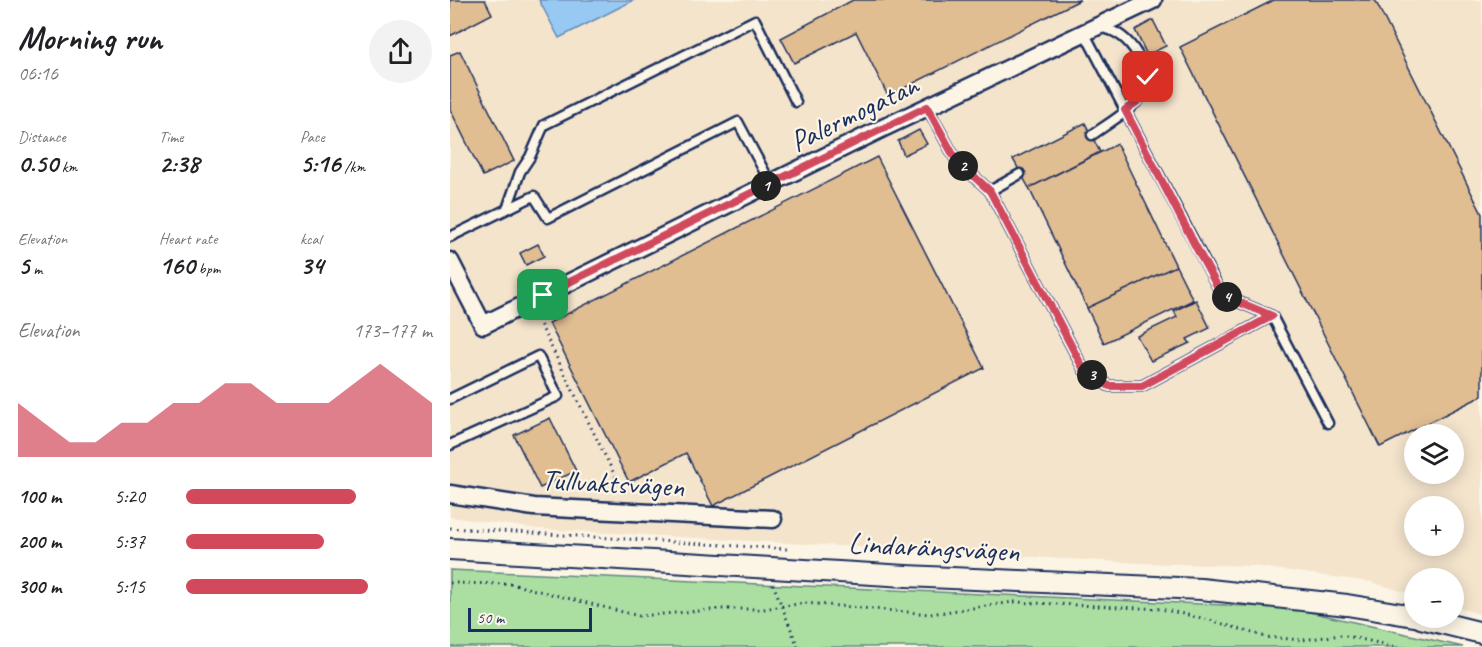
<!DOCTYPE html>
<meta charset="utf-8">
<style>
body{margin:0;font-family:Caveat,sans-serif;background:#f2f2f2;color:#202124;height:100vh;display:flex;flex-direction:column;font-size:22px;white-space:nowrap}
*{box-sizing:border-box;margin:0}
p{font-size:20px;color:#757577}
.icon{flex:none;width:33px;height:33px;fill:none;stroke:currentColor;stroke-width:2;stroke-linecap:round;stroke-linejoin:round}
.map{position:relative;flex:1;overflow:hidden}
.drawer{display:flex;flex-direction:column;background:#fff;width:450px}
.drawer>*{flex:none}
.tools{position:absolute;left:954px;top:424px;display:grid;gap:12px}
.tools a{display:grid;place-items:center;width:60px;height:60px;border-radius:50%;background:#fff;box-shadow:0 3px 15px #0003;font-size:30px}
.scale{position:absolute;left:18px;bottom:15px;width:124px;box-sizing:border-box;padding-left:6px;border:3px solid #1b2f5e;border-top:0;font-size:16px;line-height:21px;white-space:nowrap;color:#1b2f5e;-webkit-text-stroke:4px #fcf5e5;paint-order:stroke}
.pin{position:absolute;display:grid;place-items:center;width:51px;height:51px;color:#fff;margin:-26px;border-radius:12px;box-shadow:0 3px 9px #0006}
.km{position:absolute;width:30px;height:30px;margin:-15px;border-radius:50%;background:#222;color:#fff;font-size:16px;line-height:30px;text-align:center}
.round{display:grid;place-items:center;flex:none;width:63px;height:63px;border-radius:32px;background:#f2f2f2}
.head{display:flex;align-items:center;justify-content:space-between;height:102px;padding:0 18px}
h1{font-size:33px;font-weight:700;line-height:45px}
.stats{display:grid;grid-template-columns:repeat(3,1fr);gap:9px;height:102px;padding:6px 18px}
.stats div{display:grid;align-content:center}
.stats b{font-size:26px;font-weight:700}
.stats small{font-size:16px;font-weight:400}
.stats p{font-size:16px}
.chart{height:168px;padding:12px 18px}
.chart p{display:flex;justify-content:space-between}
.chart svg{width:100%;height:108px;margin-top:6px;fill:#d1495b;opacity:.7}
ul{padding:0 18px;list-style:none;font-size:20px}
li{display:grid;grid-template-columns:96px 72px 1fr;align-items:center;height:45px}
li i{height:15px;border-radius:8px;background:#d1495b}
main{display:flex;flex:1;min-height:0}
.map>svg:first-child{display:block}
</style>
<main>
<section class="drawer">
<div class="head"><div><h1>Morning run</h1><p>06:16</p></div><a class="round"><svg class="icon" aria-label="share" viewBox="0 0 24 24"><path d="M12 15V3M7 8l5-5 5 5M5 13v7h14v-7"/></svg></a></div>
<div class="stats">
<div><p>Distance</p><b>0.50<small> km</small></b></div>
<div><p>Time</p><b>2:38</b></div>
<div><p>Pace</p><b>5:16<small> /km</small></b></div>
</div>
<div class="stats">
<div><p>Elevation</p><b>5<small> m</small></b></div>
<div><p>Heart rate</p><b>160<small> bpm</small></b></div>
<div><p>kcal</p><b>34</b></div>
</div>
<div class="chart"><p><span>Elevation</span>173–177 m</p>
<svg viewBox="0 0 160 44" preserveAspectRatio="none"><path d="M0 44V22L10 30L20 38L30 38L40 30L50 30L60 22L70 22L80 14L90 14L100 22L110 22L120 22L130 14L140 6L150 14L160 22V44z"/></svg>
</div>
<ul>
<li><b>100 m</b>5:20<i style="width:69%"></i></li>
<li><b>200 m</b>5:37<i style="width:56%"></i></li>
<li><b>300 m</b>5:15<i style="width:74%"></i></li>
</ul>
</section>
<div class="map">
<svg width="1032" height="647" viewBox="0 0 1032 647">
<rect width="100%" height="100%" fill="#fcf5e5"/>
<filter id="ink" filterUnits="userSpaceOnUse"><feTurbulence type="fractalNoise" baseFrequency=".0167" numOctaves="2"/><feDisplacementMap in="SourceGraphic" scale="12" xChannelSelector="R" yChannelSelector="G"/><feConvolveMatrix kernelMatrix="1 2 1 2 8 2 1 2 1" color-interpolation-filters="sRGB"/></filter>
<g filter="url(#ink)">
<!-- built -->
<path fill="#f4e4cc" fill-rule="evenodd" d="M0,0H89L109,38L184,0H1032V615L1004,606V579H964V595L921,582L802,566L688,563L88,529L0,517ZM964,435H1004V474H964ZM964,507H1004V546H964Z"/>
<!-- green -->
<path fill="#abdfa1" stroke="#638780" stroke-width="1.5" d="M0,570L842,608L1013,647H0Z"/>
<!-- water -->
<path fill="#97c9f3" stroke="#658bb7" stroke-width="1.5" d="M89,0H184L109,38Z"/>
<!-- building -->
<path fill="#e1bd92" stroke="#1b2f5e" stroke-width="1.5" d="M0,0H35L42,14L0,36Z
M403,0H630L438,96L406,32L344,63L331,38Z
M824,0H925L1032,214V396L930,447L730,47Z
M703,20L716,46L697,55L685,30Z
M10,51L64,161L33,176L0,109V55Z
M635,123L650,152L579,188L563,159Z
M469,130L477,144L454,155L448,141Z
M667,144L726,266L637,308L579,188Z
M427,157L534,368L263,506L236,453L179,482L99,323Z
M88,244L94,256L76,265L70,253Z
M726,266L743,300L654,343L637,308Z
M746,300L760,328L737,339L740,343L701,361L687,336L727,317L724,311Z
M100,418L126,471L90,488L64,435Z"/>
<g fill="none" stroke-linecap="round" stroke-linejoin="round">
<defs>
<path id="service" d="M634,32L772,295L822,316L878,423
M477,107L506,160L540,191L634,370L659,386H692L822,316
M642,135C659,123 691,104 700,85C694,61 678,30 650,28
M540,191L570,174
M57,209L70,172L80,157L94,125L305,20L346,102
M0,237L84,196L98,218L288,122L321,184
M0,399L88,356L108,396L0,445"/>
<path id="minor" d="M0,261L33,325L433,128L703,0
M0,494L84,507L323,519"/>
<path id="tertiary" d="M0,549L456,576L751,589L897,605L964,616
M971,618L1032,633"/>
</defs>
<!-- service casing -->
<use href="#service" stroke="#1b2f5e" stroke-width="13"/>
<!-- minor casing -->
<use href="#minor" stroke="#1b2f5e" stroke-width="21"/>
<!-- tertiary casing -->
<use href="#tertiary" stroke="#1b2f5e" stroke-width="24"/>
<!-- path -->
<path stroke="#1b2f5e" stroke-width="3" stroke-dasharray="1.5 4.5" stroke-linecap="butt" d="M92,314L89,322L175,496
M0,528L337,549
M0,583L61,584L189,616L273,609H313L355,603L480,614L564,602L711,609L760,620L816,637L851,640L892,635L947,647
M323,584L348,647"/>
<!-- service -->
<use href="#service" stroke="#fcf5e5" stroke-width="8"/>
<!-- minor -->
<use href="#minor" stroke="#fcf5e5" stroke-width="16"/>
<!-- tertiary -->
<use href="#tertiary" stroke="#fcf5e5" stroke-width="20"/>
</g>
</g>
<g fill="none" stroke-linecap="round" stroke-linejoin="round" filter="url(#ink)">
<defs>
<path id="route" d="M93,295L477,107L506,160L540,191L634,370L659,386H692L822,316L772,295L747,249L675,110C688,101 702,94 698,77"/>
</defs>
<!-- route casing -->
<use href="#route" stroke="#fff" stroke-width="12"/>
<!-- route -->
<use href="#route" stroke="#d1495b" stroke-width="8"/>
</g>
<g text-anchor="middle" dominant-baseline="central" stroke-width="4.5" stroke-linejoin="round" paint-order="stroke">
<!-- street labels -->
<g font-size="30" fill="#1b2f5e" stroke="#fcf5e5">
<text transform="translate(404 113) rotate(-26)">Palermogatan</text>
<text transform="translate(163 483) rotate(3)">Tullvaktsvägen</text>
<text transform="translate(484 547) rotate(3)">Lindarängsvägen</text>
</g>
</g>
</svg>
<div class="tools">
<a><svg class="icon" aria-label="layers" viewBox="0 0 24 24"><path d="M12 4l9 5-9 5-9-5zM3 14l9 5 9-5"/></svg></a>
<a>+</a>
<a>−</a>
</div>
<div class="scale">50 m</div>
<div class="pin" style="left:93px;top:295px;background:#1e9e55"><svg class="icon" aria-label="arrive" viewBox="0 0 24 24"><path d="M6 21V4h12l-3 4 3 4H6"/></svg></div>
<div class="pin" style="left:698px;top:77px;background:#d93025"><svg class="icon" aria-label="check" viewBox="0 0 24 24"><path d="M5 12l5 5 9-10"/></svg></div>
<b class="km" style="left:316px;top:186px">1</b>
<b class="km" style="left:513px;top:166px">2</b>
<b class="km" style="left:642px;top:375px">3</b>
<b class="km" style="left:777px;top:297px">4</b>
</div>
</main>
